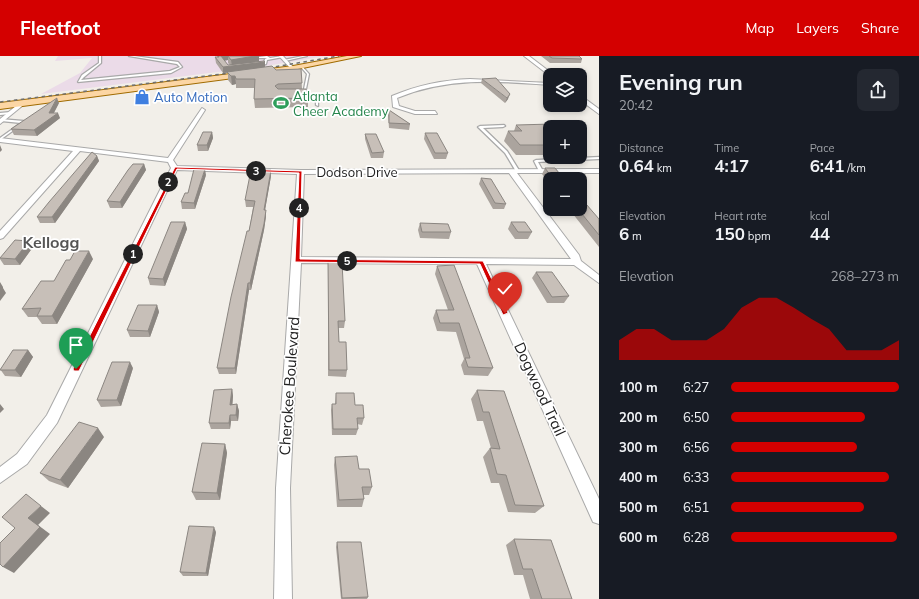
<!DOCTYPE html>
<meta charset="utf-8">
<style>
body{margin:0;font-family:Mulish,sans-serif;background:#242831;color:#f1f3f6;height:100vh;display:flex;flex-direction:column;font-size:15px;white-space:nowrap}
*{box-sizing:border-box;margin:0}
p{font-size:13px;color:#9ea1a6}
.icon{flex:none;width:22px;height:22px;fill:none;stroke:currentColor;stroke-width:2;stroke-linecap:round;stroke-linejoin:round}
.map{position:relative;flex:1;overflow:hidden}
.panel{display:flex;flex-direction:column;background:#171b24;width:320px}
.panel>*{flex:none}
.controls{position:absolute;left:543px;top:12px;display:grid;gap:8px}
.controls a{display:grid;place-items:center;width:44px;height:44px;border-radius:8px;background:#171b24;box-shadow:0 2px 6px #0003;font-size:20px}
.pin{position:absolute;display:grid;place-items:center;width:34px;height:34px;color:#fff;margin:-41px -17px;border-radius:50% 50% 50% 0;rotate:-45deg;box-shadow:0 0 4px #0007}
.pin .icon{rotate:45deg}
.km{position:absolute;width:20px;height:20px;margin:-10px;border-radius:50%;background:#222;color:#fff;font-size:11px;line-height:20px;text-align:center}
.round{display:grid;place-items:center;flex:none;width:42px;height:42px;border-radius:8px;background:#242831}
.head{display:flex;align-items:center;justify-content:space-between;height:68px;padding:0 20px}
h1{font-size:22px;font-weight:700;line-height:30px}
.figures{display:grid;grid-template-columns:repeat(3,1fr);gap:6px;height:68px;padding:4px 20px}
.figures div{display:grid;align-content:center}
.figures b{font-size:17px;font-weight:700}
.figures small{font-size:11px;font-weight:400}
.figures p{font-size:11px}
.chart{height:112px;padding:8px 20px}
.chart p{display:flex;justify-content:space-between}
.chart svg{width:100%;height:72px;margin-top:4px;fill:#d40000;opacity:.7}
ul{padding:0 20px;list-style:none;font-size:13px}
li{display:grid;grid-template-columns:64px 48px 1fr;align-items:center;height:30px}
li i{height:10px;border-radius:5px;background:#d40000}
header{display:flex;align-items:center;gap:24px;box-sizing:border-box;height:56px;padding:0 20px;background:#d40000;color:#fff}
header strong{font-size:19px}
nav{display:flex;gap:22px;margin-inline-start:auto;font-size:14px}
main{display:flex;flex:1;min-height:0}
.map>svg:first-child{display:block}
</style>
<header>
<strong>Fleetfoot</strong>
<nav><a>Map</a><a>Layers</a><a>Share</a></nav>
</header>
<main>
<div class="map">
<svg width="599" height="543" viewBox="0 0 599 543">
<rect width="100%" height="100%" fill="#f2efe9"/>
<!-- industrial -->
<path fill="#ebdbe8" d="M58,0H326L266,10L41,38L80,17L92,2L55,5Z"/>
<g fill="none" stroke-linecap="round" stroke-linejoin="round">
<defs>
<path id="service" d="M99,0H101V7L84,21L81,24L170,15L180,11L177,8L129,0H134L178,6L182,11L171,17L78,26L82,19L99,7Z
M267,0L270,2L282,0L283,1L267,4L266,8L260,10L259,9L264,8L265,3L267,2H251Z
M303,0H307L285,5L284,4Z
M301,9L309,18L305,38L318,42V50L316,49V43L303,38L307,18L300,10Z
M11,56L10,58L0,59V57Z
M0,63L24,65L25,66L0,84V82L21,67L1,65H0Z
M504,69L505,70L503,71L483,72L507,95L520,116L519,117H517L505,97L478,71L480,70Z
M599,101V103L538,106L543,115L541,116L539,115L534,105L536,104Z"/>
<path id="minor" d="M279,0H283L295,13H291Z
M524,0H529L554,19L550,20Z
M470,23L550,27V29C496,25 448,21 397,42L399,50L415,55H435L437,58H415L393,51L392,40C418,29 443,24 470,23Z
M580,39L599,53V58L580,44Z
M22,45L27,46L0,68V63Z
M202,52L205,54L173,104L177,110L301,114L599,113V117H517L579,199L581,205L599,219V227L574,209L486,208L599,443V468L593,466L477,208L301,207L290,432L292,543H274L276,432L297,118L177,114L57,367L27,408L0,427V411L17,398L47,359L171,112L168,106L80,95L3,182L0,183V175L73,95L0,86V82L168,102ZM509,117L571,203L301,201L304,118Z"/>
<path id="primary" d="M347,0H361L293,14L0,53V47L293,10Z"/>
</defs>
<!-- service casing -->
<use href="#service" stroke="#a9a9a9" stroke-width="2.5"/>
<!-- minor casing -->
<use href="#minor" stroke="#a9a9a9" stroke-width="2"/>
<!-- primary casing -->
<use href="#primary" stroke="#a06b00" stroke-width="2"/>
<!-- service -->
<use href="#service" fill="#fff" fill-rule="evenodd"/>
<!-- minor -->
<use href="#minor" fill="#fff" fill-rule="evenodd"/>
<!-- primary -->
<use href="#primary" fill="#fcd6a4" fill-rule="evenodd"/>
<!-- rail -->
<path stroke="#707070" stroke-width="1.5" stroke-dasharray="3.5 3.5" stroke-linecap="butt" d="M262,13L339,0
M0,46L238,16"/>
</g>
<!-- wall -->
<path fill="#aba49e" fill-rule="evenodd" d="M217,0H259V5L265,6V11L276,14L301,13L302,33L308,42V51L255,52L254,43L255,32H236V28L232,29L228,24V17H223L216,7L215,1H217ZM228,4V7L230,9H228L224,5Z
M541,0H579L582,3L581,7H550Z
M482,23L508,43L505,47L481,27Z
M59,47L54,57L60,62L37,80L14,79L11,73Z
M389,54L410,68L409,74L389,72L388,59Z
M516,69L550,71V99H516L504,85L508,75H514Z
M212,76L213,82L208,95H198L197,89Z
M425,77L448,97L446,103H434L424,83Z
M365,78L384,96L383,102H371L365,83Z
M97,100L99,105L55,167H40L37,161Z
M144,108L146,114L122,152H110L107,145Z
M545,112L564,123H550V129L542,118Z
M206,119L195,153H182L181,146L188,137Z
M271,120L265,154L266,160L264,174L251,234H249L236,318H219L217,312L249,175L253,151H246L245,144Z
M481,122L506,148L504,153H493L479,128Z
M569,153H580L599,163V191Z
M185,166L187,173L165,230L150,229L148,222Z
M511,166L532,176L528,183H515L508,173Z
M420,167L451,176L449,183L420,182L418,174Z
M33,191L20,209H4L0,203V202Z
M93,203L57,268H42L37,261H28L22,253L54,225Z
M328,206L345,265L344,272H338L339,286L347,314L346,321L328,320Z
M437,210L493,312L488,320L464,319L461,309L464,303L456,276L437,275L433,262L436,254H448L435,218Z
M536,216L569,240L564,247H547L532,222Z
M157,249L159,256L150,281H130L127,274Z
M28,294L33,301L21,321L5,320L0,313Z
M133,312L121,350L101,351L97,344Z
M232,333L233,340L232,349L237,348L239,355L238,365H231L230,373H211L209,367Z
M477,334L544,450L535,457L508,456L499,427H491L483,401L490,392H491L483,365H477L471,343Z
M336,337L355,349L364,362L362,369L357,368L358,373L356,379H332L331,354L332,348H335Z
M104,381L68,432L49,425L40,417Z
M225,388L227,397L220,444H196L192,436Z
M335,401L359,413L372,431L369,439H363L364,443L362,451H337L334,409Z
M216,476L208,520H183L180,516Z
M514,483L572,543H530L523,519H514L506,489Z
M337,486L368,541L367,543H341L336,491Z"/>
<!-- shaded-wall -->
<path fill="#8b8681" d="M220,0H259V6H265V12L223,17V11L232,10L231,4L228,0V4L221,5Z
M231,20H235L236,28L232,29Z
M510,38L508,43L505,47L507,42Z
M57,42L59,47L51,62L49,57Z
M58,57L60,62L37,80L34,74Z
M212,76L213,82L208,95L207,89Z
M0,89L2,94L0,96Z
M97,100L99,105L55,167L52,161Z
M144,108L146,114L122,152L120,146Z
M205,113L206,119L195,153L194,147Z
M271,114V120L264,160V154Z
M266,154V160L264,174L251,234L250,227Z
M185,166L187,173L165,230L163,223Z
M29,185L33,191L20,209L15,203Z
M89,195L93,203L57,268L52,260Z
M0,226L3,231V232L6,237L0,245Z
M248,227L249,234L236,318L235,312Z
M157,249L159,256L150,281L148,275Z
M28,294L33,301L21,321L15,314Z
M130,306L133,312L121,350L117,344Z
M232,333L233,340L232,355L230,349Z
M0,348L4,353L0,357Z
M237,348L239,355L238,365L236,359Z
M230,359L231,365L230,373L229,367Z
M98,372L104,381L68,432L60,424Z
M225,388L227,397L220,444L217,437Z
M41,450L50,457L38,469L50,478L14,517L3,511L28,462Z
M214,471L216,476L208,520L206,517Z"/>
<!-- building -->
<path fill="#c7bfb8" stroke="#8b8681" d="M218,0H221L228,9L264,5L265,6L223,11L215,1H219Z
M228,0H255L231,4Z
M549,0H579L582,3L552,2Z
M272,10L276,14L301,13L302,27L278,28L275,30L278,33H306L308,42L254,43L255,23H236L235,20H231L227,16Z
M496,22L510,38L507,42L482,23Z
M57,42L49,57H58L34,74L11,73Z
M389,54L410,68L389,67Z
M552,68L555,71H550V89H520L508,75H522L516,69Z
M203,76H212L207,89H197Z
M425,77H437L448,97H435Z
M365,78H376L384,96L372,97Z
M92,96L97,100L52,161H37L49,146Z
M133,108H144L120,146L107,145L128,114Z
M545,112H555L564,123H553Z
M194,113H205L194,147L181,146L185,137H188Z
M260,114H271L264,154H266L264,168L250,227H248L235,312H217L231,241L247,175H249L255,145L245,144L250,119H259Z
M481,122L491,123L506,148L495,147Z
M580,141L599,163V179L578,153H580Z
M171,166H185L163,223L148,222Z
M511,166H525L532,176H518Z
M420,167L448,168L451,176H422Z
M15,184L29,185L15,203L0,202Z
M75,195H89L52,260H37L41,252L22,253L41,225H54L66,204H70Z
M328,206H342L345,265H338L339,286H346L347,314H329Z
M454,209L493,312L468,311L465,302H470L459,267H440L436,254H454L437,210Z
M536,216H552L569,240L552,241Z
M138,249H157L148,275L127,274Z
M13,294H28L15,314H0Z
M112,306H130L117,344H97Z
M232,333L230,349L237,348L236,359H230L229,367H209L214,334Z
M477,334L504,335L544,450L515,449L506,419L497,418L490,392L500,393L489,356H483Z
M336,337H354L355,349H363L364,362H357L358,373H333L332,348H336Z
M79,366L98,372L60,424L40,417Z
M202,387L225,388L217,437L192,436Z
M357,400L359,413H369L372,431H362L364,443L339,444L335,401Z
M26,438L41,450L28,462L40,471L3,511L0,508V487L15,472L2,461Z
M189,470L214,471L206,517L180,516Z
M514,483L551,484L572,543H542L532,513H523Z
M337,486H361L368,541L342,542Z"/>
<!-- route -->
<path fill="#d40000" stroke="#fff" d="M175,111L302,115L300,203L483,205L508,257L503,259L480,208L295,206L299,117L177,113L80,313L79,315H74L73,313Z"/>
<!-- icons -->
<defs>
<symbol id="shop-bare" viewBox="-9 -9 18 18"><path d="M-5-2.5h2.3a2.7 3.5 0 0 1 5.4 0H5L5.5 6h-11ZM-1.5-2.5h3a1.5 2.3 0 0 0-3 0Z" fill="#3f7fe0" stroke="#fff" stroke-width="2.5" paint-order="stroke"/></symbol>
<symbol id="stadium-bare" viewBox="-9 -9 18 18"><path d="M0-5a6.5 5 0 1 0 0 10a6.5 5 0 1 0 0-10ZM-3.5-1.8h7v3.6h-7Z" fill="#2e9e5b" stroke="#fff" stroke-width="2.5" paint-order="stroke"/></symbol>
</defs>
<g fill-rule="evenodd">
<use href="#shop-bare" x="131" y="30" width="22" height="22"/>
<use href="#stadium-bare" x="270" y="36" width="22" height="22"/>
</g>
<g text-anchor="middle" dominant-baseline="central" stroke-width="3.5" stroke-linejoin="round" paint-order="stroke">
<!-- far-leisure labels -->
<g font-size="13" fill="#27864d" stroke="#fff" text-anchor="start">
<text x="293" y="40">Atlanta<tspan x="293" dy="15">Cheer Academy</tspan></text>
</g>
<!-- far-shop labels -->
<g font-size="13" fill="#366cbe" stroke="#fff" text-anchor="start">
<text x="154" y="41">Auto Motion</text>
</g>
<!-- far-street labels -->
<g font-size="13" fill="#222" stroke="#fff">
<text x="357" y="116">Dodson Drive</text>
</g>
<!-- street labels -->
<g font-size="15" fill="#222" stroke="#fff">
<text transform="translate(289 330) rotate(-86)">Cherokee Boulevard</text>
<text transform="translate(540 333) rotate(65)">Dogwood Trail</text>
</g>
<!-- neighbourhood labels -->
<g font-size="16" font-weight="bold" fill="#555" stroke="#fff">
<text x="51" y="186">Kellogg</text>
</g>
</g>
</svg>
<div class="controls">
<a><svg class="icon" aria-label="layers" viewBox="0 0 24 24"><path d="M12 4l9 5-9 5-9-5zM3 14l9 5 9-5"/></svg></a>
<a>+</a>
<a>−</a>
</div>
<div class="pin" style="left:76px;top:313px;background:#1e9e55"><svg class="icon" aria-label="arrive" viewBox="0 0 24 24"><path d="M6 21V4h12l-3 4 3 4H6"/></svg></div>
<div class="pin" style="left:505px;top:257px;background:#d93025"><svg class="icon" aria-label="check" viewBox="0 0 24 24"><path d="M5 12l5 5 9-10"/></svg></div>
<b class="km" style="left:133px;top:198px">1</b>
<b class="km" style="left:168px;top:126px">2</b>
<b class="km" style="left:256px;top:115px">3</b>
<b class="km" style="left:299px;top:152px">4</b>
<b class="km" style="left:347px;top:205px">5</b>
</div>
<section class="panel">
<div class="head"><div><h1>Evening run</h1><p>20:42</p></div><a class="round"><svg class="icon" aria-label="share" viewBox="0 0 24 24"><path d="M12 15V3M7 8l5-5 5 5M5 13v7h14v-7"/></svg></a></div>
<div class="figures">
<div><p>Distance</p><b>0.64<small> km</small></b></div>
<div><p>Time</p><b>4:17</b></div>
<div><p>Pace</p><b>6:41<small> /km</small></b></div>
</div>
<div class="figures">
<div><p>Elevation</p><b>6<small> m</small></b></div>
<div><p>Heart rate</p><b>150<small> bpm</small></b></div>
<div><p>kcal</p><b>44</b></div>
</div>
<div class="chart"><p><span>Elevation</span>268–273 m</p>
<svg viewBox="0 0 160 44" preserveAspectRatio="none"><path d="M0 44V32L10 25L20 25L30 32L40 32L50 32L60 25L70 12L80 6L90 6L100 12L110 19L120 25L130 38L140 38L150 38L160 32V44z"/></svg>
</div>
<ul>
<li><b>100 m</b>6:27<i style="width:100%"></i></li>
<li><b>200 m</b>6:50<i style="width:80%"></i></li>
<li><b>300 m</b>6:56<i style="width:75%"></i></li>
<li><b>400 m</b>6:33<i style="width:94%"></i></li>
<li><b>500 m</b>6:51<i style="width:79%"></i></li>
<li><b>600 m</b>6:28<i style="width:99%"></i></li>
</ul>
</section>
</main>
